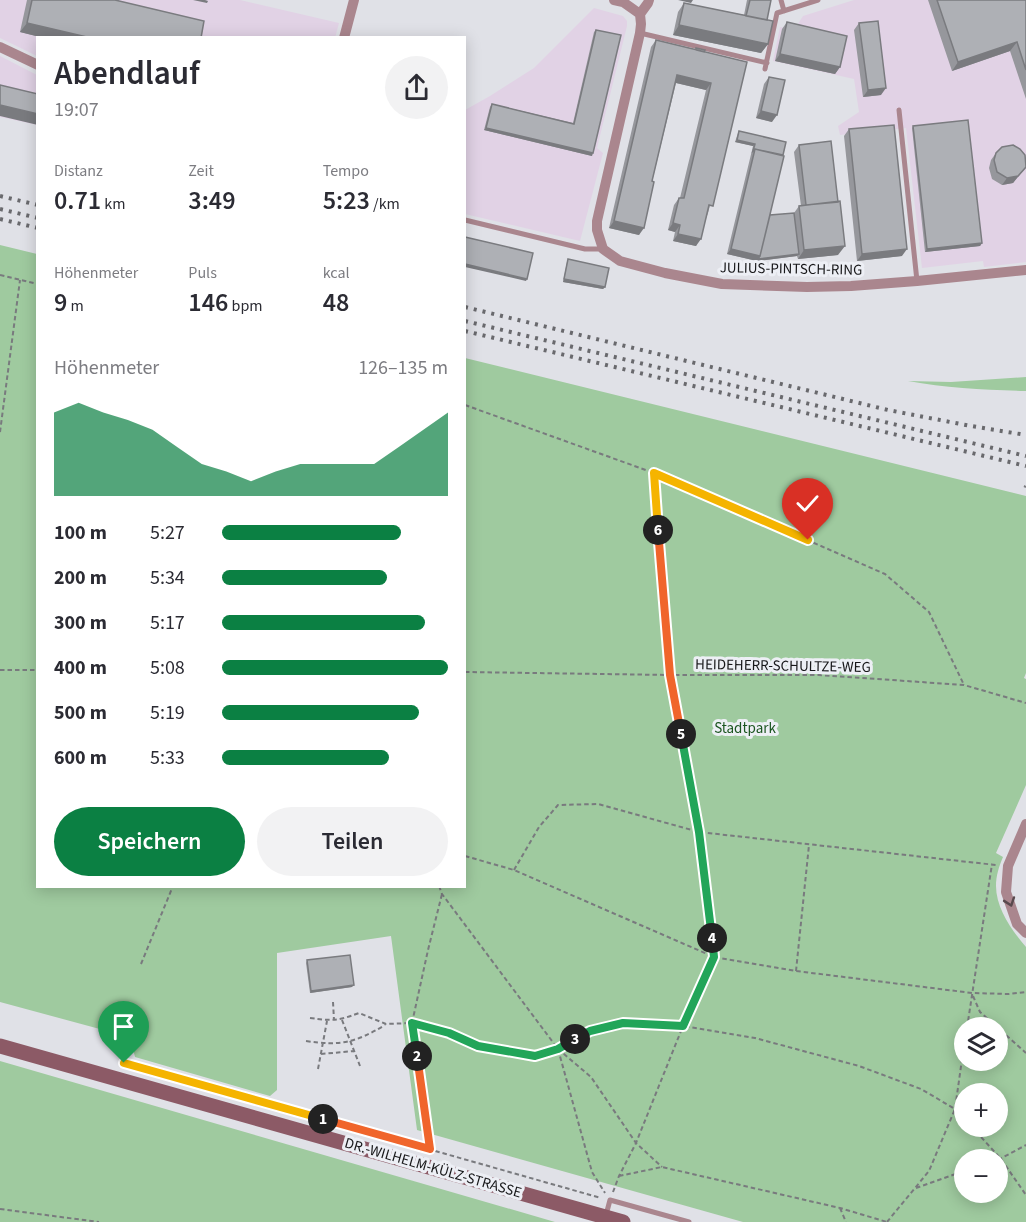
<!DOCTYPE html>
<html lang="de">
<meta charset="utf-8">
<style>
body{margin:0;font-family:"Source Sans 3",sans-serif;background:#f2f2f3;color:#2b2b33;height:100vh;display:flex;flex-direction:column;font-size:22px;white-space:nowrap}
*{box-sizing:border-box;margin:0}
p{font-size:20px;color:#7c7c81}
.icon{flex:none;width:33px;height:33px;fill:none;stroke:currentColor;stroke-width:2;stroke-linecap:round;stroke-linejoin:round}
.map{position:relative;flex:1;overflow:hidden}
.panel{position:absolute;left:36px;top:36px;width:430px;height:852px;display:flex;flex-direction:column;background:#fff;border-radius:0px;box-shadow:0 3px 15px #0003}
.panel>*{flex:none}
.controls{position:absolute;left:954px;top:1017px;display:grid;gap:12px}
.controls a{display:grid;place-items:center;width:54px;height:54px;border-radius:50%;background:#fff;box-shadow:0 3px 15px #0003;font-size:30px}
.pin{position:absolute;display:grid;place-items:center;width:51px;height:51px;color:#fff;margin:-62px -26px;border-radius:50% 50% 50% 0;rotate:-45deg;box-shadow:0 0 6px #0007}
.pin .icon{rotate:45deg}
.km{position:absolute;width:30px;height:30px;margin:-15px;border-radius:50%;background:#222;color:#fff;font-size:16px;line-height:30px;text-align:center}
.round{display:grid;place-items:center;flex:none;width:63px;height:63px;border-radius:32px;background:#f2f2f3}
.headline{display:flex;align-items:center;justify-content:space-between;height:102px;padding:0 18px}
h1{font-size:33px;font-weight:600;line-height:45px}
.metrics{display:grid;grid-template-columns:repeat(3,1fr);gap:9px;height:102px;padding:6px 18px}
.metrics div{display:grid;align-content:center}
.metrics b{font-size:26px;font-weight:600}
.metrics small{font-size:16px;font-weight:400}
.metrics p{font-size:16px}
.chart{height:168px;padding:12px 18px}
.chart p{display:flex;justify-content:space-between}
.chart svg{width:100%;height:108px;margin-top:6px;fill:#0b8043;opacity:.7}
.action{display:flex;gap:12px;margin-top:auto;padding:12px 18px}
.action a{flex:1;height:69px;border-radius:36px;background:#0b8043;color:#fff;font-size:24px;font-weight:600;line-height:69px;text-align:center}
.action a+a{background:#f2f2f3;color:#2b2b33}
ul{padding:0 18px;list-style:none;font-size:20px}
li{display:grid;grid-template-columns:96px 72px 1fr;align-items:center;height:45px}
li i{height:15px;border-radius:8px;background:#0b8043}
.map>svg:first-child{display:block}
</style>
<div class="map">
<svg width="1026" height="1222" viewBox="0 0 1026 1222">
<rect width="100%" height="100%" fill="#e0e1e7"/>
<!-- industrial -->
<path fill="#e1d2e5" d="M0,0H240L339,23L335,38H38L37,56L0,38Z
M854,0H1026V262L984,267L983,261L922,268L906,128L840,135L838,126L859,112L854,79L773,61L780,27L794,30L803,16Z
M594,8L623,16L627,21V26L597,148L603,153L580,241L465,214V110L490,96L534,68Z
M0,56L37,75V125L0,117Z"/>
<!-- green -->
<path fill="#9fca9f" fill-rule="evenodd" d="M0,245L37,254L38,886H465V358L1026,496V673L1024,678L1026,679V785L996,853L1003,857C999,866 996,876 996,886C996,908 1012,931 1026,947V1222H743L417,1130L391,936L277,953V1090L270,1096L135,1057L133,1049V1038L0,1002ZM964,1028H998V1060H964ZM964,1094H998V1126H964ZM964,1160H998V1192H964Z
M1026,377V391C986,390 947,388 908,381L951,382Z
M0,1061L555,1222H0Z"/>
<g fill="none" stroke-linecap="round" stroke-linejoin="round">
<!-- path -->
<path stroke="#797a7e" stroke-width="2" stroke-dasharray="4.5 3" stroke-linecap="butt" d="M0,275L38,284
M465,405L654,473L885,574L929,612L964,685
M0,432L20,280
M1024,486L1026,487
M0,670H38
M465,672L670,675H819L964,685L1026,703
M465,856L514,870L714,957L796,971L972,993L1009,994L1026,992
M514,870L539,827L558,805L598,804L699,832L996,865
M439,886L442,894L558,1049L592,1172L605,1193
M141,964L173,886
M796,971L809,845
M973,996L980,1012L1026,1053
M333,1002L334,1020
M310,1018C332,1021 338,1021 359,1013L386,1024L412,1023L449,1033L478,1046L535,1056L558,1049L590,1031L623,1023L683,1026L755,1038L859,1066L921,1089L955,1109L964,1120
M342,1020L360,1066
M967,1028L992,864
M306,1041C340,1046 355,1043 385,1025
M558,1049L591,1077L636,1143L662,1167
M321,1054L354,1051
M125,1063L601,1198
M318,1069L327,1021
M971,1126L1001,1159L1026,1195
M431,1149L412,1023L428,950L442,894
M998,1160L1026,1145
M619,1176L662,1167L840,1208L887,1222
M916,1188L964,1171
M613,1192L619,1176L636,1143L683,1026L714,957L699,832L670,675L654,473
M840,1208L846,1222
M0,1209L99,1222
M887,1222L929,1171L955,1109L964,1045"/>
<!-- service -->
<path stroke="#aa868e" stroke-width="5" d="M781,0L784,11
M640,33L767,63
M765,69L777,13L818,0
M899,110L917,281
M465,220L585,249H603
M606,1215L610,1200L689,1222"/>
<!-- minor -->
<path stroke="#aa868e" stroke-width="10" d="M614,0L623,2L640,14
M649,0L648,3L640,14L641,24L640,33L597,221V230L603,249L620,261L665,273L722,284L807,287L851,286L917,281L1026,270
M344,38L354,0
M0,47L38,65
M1026,824L1008,866L1006,892L1017,924L1026,933"/>
<!-- secondary -->
<path stroke="#8c5a66" stroke-width="15" d="M0,1046L623,1222"/>
<!-- rail -->
<path stroke="#69696d" stroke-width="4" stroke-dasharray="3 6" stroke-linecap="butt" d="M0,196L38,205
M0,209L38,218
M0,219L38,228
M465,307L888,410L971,426L1026,435
M465,321L1026,456
M465,331L1026,466"/>
</g>
<!-- wall -->
<path fill="#96979c" d="M27,0H115L201,38H44L20,32Z
M747,0H771L767,20L768,44L761,53L673,35L678,12L684,3L744,15Z
M928,0H1026V99L1010,51L952,71Z
M787,22L840,67L835,74L775,61L782,29Z
M859,23L881,95L863,97L854,30Z
M596,30L592,156L484,130L490,107L492,104L573,123L594,32Z
M656,40L695,50L696,48L704,52L747,62L708,213L696,246L673,241L675,232L668,230L674,205L679,198H680L706,90L676,83L639,235L609,228L651,47Z
M769,77L772,122L756,118L764,84Z
M913,126L982,243L980,246L925,252L912,128Z
M849,129L902,256L857,261L844,136Z
M739,131L786,142L770,215L794,213L799,206H801L794,152L799,145L838,255L798,259L797,256L757,261L727,254L753,146L735,142L738,133Z
M996,153L1026,167L1013,183L1002,185L992,179L989,168L991,160Z
M568,259L605,287L603,289L563,282L567,262Z
M307,960L352,987L310,993L306,963Z"/>
<!-- shaded-wall -->
<path fill="#7a7b7f" d="M193,0H205L208,1L207,3Z
M678,0H693L691,3Z
M27,23L91,38H44L20,32Z
M679,25L768,44L761,53L673,35Z
M1017,42L1010,51L952,71L958,62Z
M780,54L840,67L835,74L775,61Z
M677,75L711,83L706,90L672,82Z
M886,88L881,95L863,97L868,90Z
M0,105L38,114V125L0,116Z
M761,111L777,115L772,122L756,118Z
M486,128L593,153L592,156L484,130Z
M737,140L755,144L753,146L735,142Z
M1026,167L1013,183L1002,185L1007,178Z
M614,221L644,228L639,235L609,228Z
M673,223L680,225L675,232L668,230Z
M678,234L701,239L696,246L673,241Z
M982,243L980,246L925,252L927,249Z
M845,246L838,255L798,259L804,250Z
M731,249L799,254L797,256L757,261L727,254Z
M907,249L902,256L857,261L862,254Z
M465,264L527,279L526,281L465,267Z
M564,279L605,287L603,289L563,282Z
M354,985L352,987L310,993L311,991Z"/>
<!-- building -->
<path fill="#aeb0b5" stroke="#7a7b7f" stroke-width="1.5" d="M32,0H115L204,21L201,38H91L27,23Z
M750,0H771L767,20L746,16Z
M937,0H1026V70L1017,42L958,62Z
M684,3L773,21L768,44L679,25Z
M878,21L886,88L868,90L859,23Z
M787,22L847,36L840,67L780,54Z
M596,30L621,35L593,153L486,128L492,104L574,124Z
M656,40L747,62L713,206L709,205L701,239L678,234L680,225L673,223L679,198H684L711,83L677,75L652,181L654,182L644,228L614,221Z
M696,48L705,50L704,52L696,50Z
M769,77L785,80L777,115L761,111Z
M0,85L38,94V114L0,105Z
M968,120L982,243L927,249L913,126Z
M894,125L907,249L862,254L849,129Z
M739,131L786,142L783,155L755,149L753,151L755,144L737,140Z
M831,141L838,202L806,205L799,145Z
M1013,145L1020,149L1025,155L1026,167L1018,176L1007,178L997,172L994,160L996,153L1002,147Z
M755,149L784,156L760,256L731,249Z
M840,201L845,246L804,250L799,206Z
M794,213L799,254L758,259L760,256L770,215Z
M465,237L533,253L527,279L465,264Z
M568,259L609,268L605,287L564,279Z
M350,955L354,985L311,991L307,960Z"/>
<!-- one-way arrows -->
<defs><path id="oneway-chevron" d="M-2-3.5L2.5 0L-2 3.5" fill="none" stroke-width="1.6" stroke-linecap="round" stroke-linejoin="round" transform="scale(1.5)"/></defs>
<use stroke="#59494e" href="#oneway-chevron" transform="translate(1010 902) rotate(71)"/>
<g fill="none" stroke-linecap="round" stroke-linejoin="round">
<defs>
<path id="split-1" d="M124,1063L323,1119"/>
<path id="split-2" d="M323,1119L430,1149L417,1056"/>
<path id="split-3" d="M417,1056L412,1023L449,1033L478,1046L535,1056L558,1049L575,1039"/>
<path id="split-4" d="M575,1039L590,1031L623,1023L683,1026L714,957L712,938"/>
<path id="split-5" d="M681,734L699,832L712,938"/>
<path id="split-6" d="M658,530L670,675L681,734"/>
<path id="split-7" d="M658,530L654,473L808,540"/>
</defs>
<!-- split-1 casing -->
<use href="#split-1" stroke="#fff" stroke-width="12"/>
<!-- split-2 casing -->
<use href="#split-2" stroke="#fff" stroke-width="12"/>
<!-- split-3 casing -->
<use href="#split-3" stroke="#fff" stroke-width="12"/>
<!-- split-4 casing -->
<use href="#split-4" stroke="#fff" stroke-width="12"/>
<!-- split-5 casing -->
<use href="#split-5" stroke="#fff" stroke-width="12"/>
<!-- split-6 casing -->
<use href="#split-6" stroke="#fff" stroke-width="12"/>
<!-- split-7 casing -->
<use href="#split-7" stroke="#fff" stroke-width="12"/>
<!-- split-1 -->
<use href="#split-1" stroke="#f5b400" stroke-width="8"/>
<!-- split-2 -->
<use href="#split-2" stroke="#f0652b" stroke-width="8"/>
<!-- split-3 -->
<use href="#split-3" stroke="#22a559" stroke-width="8"/>
<!-- split-4 -->
<use href="#split-4" stroke="#22a559" stroke-width="8"/>
<!-- split-5 -->
<use href="#split-5" stroke="#22a559" stroke-width="8"/>
<!-- split-6 -->
<use href="#split-6" stroke="#f0652b" stroke-width="8"/>
<!-- split-7 -->
<use href="#split-7" stroke="#f5b400" stroke-width="8"/>
</g>
<g text-anchor="middle" dominant-baseline="central" stroke-width="6" stroke-linejoin="round" paint-order="stroke">
<!-- street labels -->
<g font-size="15" fill="#171719" stroke="#edeff5">
<text transform="translate(791 269) rotate(1)">JULIUS-PINTSCH-RING</text>
<text transform="translate(783 666) rotate(1)">HEIDEHERR-SCHULTZE-WEG</text>
<text transform="translate(433 1168) rotate(16)">DR.-WILHELM-KÜLZ-STRASSE</text>
</g>
<!-- park labels -->
<g font-size="15" fill="#1b5520" stroke="#edeff5">
<text x="745" y="728">Stadtpark</text>
</g>
</g>
</svg>
<div class="controls">
<a><svg class="icon" aria-label="layers" viewBox="0 0 24 24"><path d="M12 4l9 5-9 5-9-5zM3 14l9 5 9-5"/></svg></a>
<a>+</a>
<a>−</a>
</div>
<div class="pin" style="left:124px;top:1063px;background:#1e9e55"><svg class="icon" aria-label="arrive" viewBox="0 0 24 24"><path d="M6 21V4h12l-3 4 3 4H6"/></svg></div>
<div class="pin" style="left:808px;top:540px;background:#d93025"><svg class="icon" aria-label="check" viewBox="0 0 24 24"><path d="M5 12l5 5 9-10"/></svg></div>
<b class="km" style="left:323px;top:1119px">1</b>
<b class="km" style="left:417px;top:1056px">2</b>
<b class="km" style="left:575px;top:1039px">3</b>
<b class="km" style="left:712px;top:938px">4</b>
<b class="km" style="left:681px;top:734px">5</b>
<b class="km" style="left:658px;top:530px">6</b>
<section class="panel">
<div class="headline"><div><h1>Abendlauf</h1><p>19:07</p></div><a class="round"><svg class="icon" aria-label="share" viewBox="0 0 24 24"><path d="M12 15V3M7 8l5-5 5 5M5 13v7h14v-7"/></svg></a></div>
<div class="metrics">
<div><p>Distanz</p><b>0.71<small> km</small></b></div>
<div><p>Zeit</p><b>3:49</b></div>
<div><p>Tempo</p><b>5:23<small> /km</small></b></div>
</div>
<div class="metrics">
<div><p>Höhenmeter</p><b>9<small> m</small></b></div>
<div><p>Puls</p><b>146<small> bpm</small></b></div>
<div><p>kcal</p><b>48</b></div>
</div>
<div class="chart"><p><span>Höhenmeter</span>126–135 m</p>
<svg viewBox="0 0 160 44" preserveAspectRatio="none"><path d="M0 44V10L10 6L20 10L30 13L40 17L50 24L60 31L70 34L80 38L90 34L100 31L110 31L120 31L130 31L140 24L150 17L160 10V44z"/></svg>
</div>
<ul>
<li><b>100 m</b>5:27<i style="width:79%"></i></li>
<li><b>200 m</b>5:34<i style="width:73%"></i></li>
<li><b>300 m</b>5:17<i style="width:90%"></i></li>
<li><b>400 m</b>5:08<i style="width:100%"></i></li>
<li><b>500 m</b>5:19<i style="width:87%"></i></li>
<li><b>600 m</b>5:33<i style="width:74%"></i></li>
</ul>
<div class="action"><a>Speichern</a><a>Teilen</a></div>
</section>
</div>
